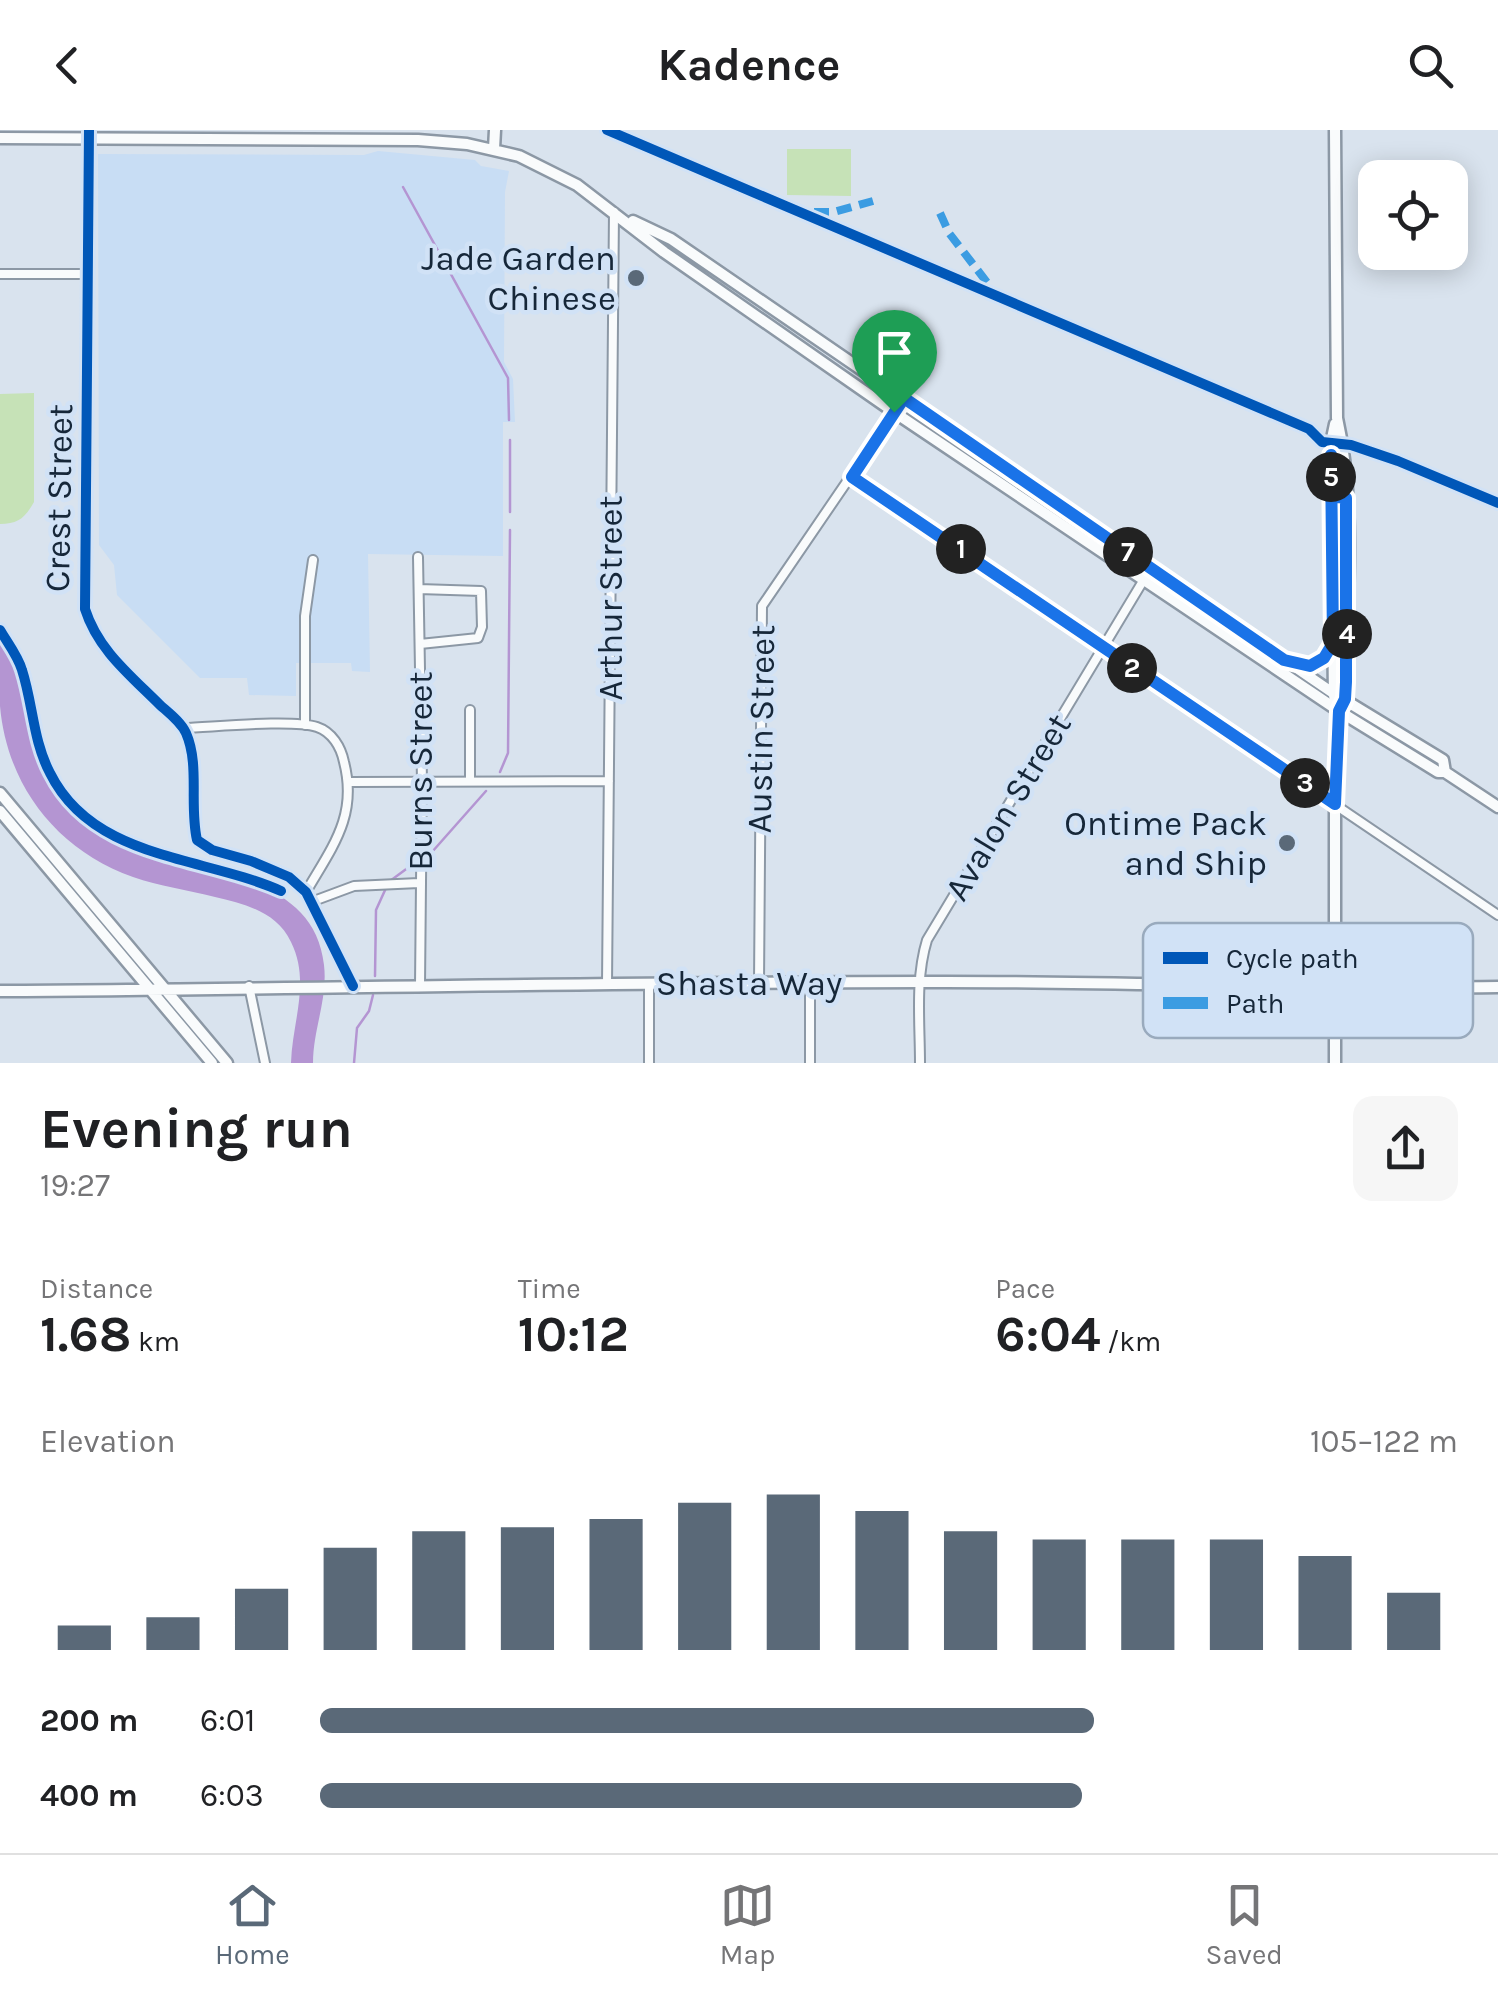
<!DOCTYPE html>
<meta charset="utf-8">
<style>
body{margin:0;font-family:Karla,sans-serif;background:#f6f6f6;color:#202124;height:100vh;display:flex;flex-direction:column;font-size:38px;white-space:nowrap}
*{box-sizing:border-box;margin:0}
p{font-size:32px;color:#757577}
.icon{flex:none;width:55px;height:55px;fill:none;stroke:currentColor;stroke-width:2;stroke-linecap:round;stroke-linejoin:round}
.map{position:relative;height:933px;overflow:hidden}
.side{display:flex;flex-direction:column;background:#fff;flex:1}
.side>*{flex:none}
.fabs{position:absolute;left:1358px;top:30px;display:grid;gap:20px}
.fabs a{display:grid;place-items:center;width:110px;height:110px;border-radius:20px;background:#fff;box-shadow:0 5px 25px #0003;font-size:50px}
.pin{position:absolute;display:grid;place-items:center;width:85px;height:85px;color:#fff;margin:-102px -42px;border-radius:50% 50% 50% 0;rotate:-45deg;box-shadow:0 0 10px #0007}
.pin .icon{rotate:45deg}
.km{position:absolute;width:50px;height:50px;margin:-25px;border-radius:50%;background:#222;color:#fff;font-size:28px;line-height:50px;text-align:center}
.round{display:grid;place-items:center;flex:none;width:105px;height:105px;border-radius:20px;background:#f6f6f6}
.head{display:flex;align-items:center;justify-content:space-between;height:170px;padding:0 40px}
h1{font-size:55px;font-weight:700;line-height:75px}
.metrics{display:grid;grid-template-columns:repeat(3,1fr);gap:15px;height:170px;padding:10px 40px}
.metrics div{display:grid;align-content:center}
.metrics b{font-size:50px;font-weight:700}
.metrics small{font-size:28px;font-weight:400}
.metrics p{font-size:28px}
.chart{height:280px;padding:20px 40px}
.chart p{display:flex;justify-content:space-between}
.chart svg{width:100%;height:180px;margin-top:10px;stroke:#5a6978;stroke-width:6}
ul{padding:0 40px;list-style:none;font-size:32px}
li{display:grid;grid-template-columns:160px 120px 1fr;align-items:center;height:75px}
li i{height:25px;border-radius:12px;background:#5a6978}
header{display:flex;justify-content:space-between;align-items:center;height:130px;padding:0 40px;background:#fff;font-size:45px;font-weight:700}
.tab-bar{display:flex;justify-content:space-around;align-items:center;height:140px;border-top:2px solid #e0e0e0;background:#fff;font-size:28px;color:#757577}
.tab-bar a{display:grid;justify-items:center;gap:5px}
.tab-bar .current{color:#5a6978}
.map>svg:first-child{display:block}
</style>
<header><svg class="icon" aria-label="back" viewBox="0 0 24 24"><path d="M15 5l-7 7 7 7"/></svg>Kadence<svg class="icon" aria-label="search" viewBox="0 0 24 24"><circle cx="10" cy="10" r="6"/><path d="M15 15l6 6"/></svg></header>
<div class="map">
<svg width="1498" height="933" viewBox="0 0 1498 933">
<rect width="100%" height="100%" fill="#d9e3ee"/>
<!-- built -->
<path fill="#c8ddf4" d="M378,21L475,30L481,36L509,41L505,62L504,232L513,249L515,292H503V426L368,424L370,542L352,541L351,533H296V566L249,565L247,548H200L117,465L114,435L99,415L98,24L364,25Z"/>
<!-- green -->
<path fill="#c6e2b7" d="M787,19H851V66L787,65Z
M34,263V372C25,388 18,394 0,394V264Z"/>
<!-- water -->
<path fill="#b495d2" d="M0,506C7,519 16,533 21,547C39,599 32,646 75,687C142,753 311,719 324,835C328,869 313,899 313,933H291C292,892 311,852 291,812C277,782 245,774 215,767C188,760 159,756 133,747C57,720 7,656 0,576C0,553 0,529 0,506Z"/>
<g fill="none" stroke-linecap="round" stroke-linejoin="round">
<!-- stream -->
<path stroke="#b495d2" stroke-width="2.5" d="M403,57L508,248L509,290
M510,310V382
M500,642L508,623L510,400
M432,722L486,661
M390,751L413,734
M375,846L376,780L386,758
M354,933L357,898L369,881L373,865"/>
<defs>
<path id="minor" d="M89,0L85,479C98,520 130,545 160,575C169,583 181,592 186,603C200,635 189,675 197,710L212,720L251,731L289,747L306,762L353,856
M0,144H88
M851,347L1498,785
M418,427L422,651L420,855
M419,459L481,461L482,497L478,508L420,514
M305,595V486L313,430
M184,598C214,597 292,589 317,597C332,602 341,617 344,632C358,686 332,717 306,762
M470,650V580
M349,652L609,651
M311,772L354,756L419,753
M759,853L762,476L904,268
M810,853V933
M607,854L614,82
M249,856L265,933
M649,933V854
M920,933C920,893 915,849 927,810L1146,446"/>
<path id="major" d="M0,8L418,10L467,14L519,26L577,55L664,122L894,282L1339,581L1438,642H1445L1498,677
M494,19L495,0
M633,91L671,109L1333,563L1443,630L1445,642
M1295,533L1310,537L1324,528L1333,513
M1334,566L1331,313L1335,294
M0,663L227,933
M0,681L212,933
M0,861C308,859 615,852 923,852C1115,851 1306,860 1498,857
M1335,933V674L1339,581L1345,569L1346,552C1347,465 1356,373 1337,288L1335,0"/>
</defs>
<!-- minor casing -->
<use href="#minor" stroke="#8c98a5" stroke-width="12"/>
<!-- major casing -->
<use href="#major" stroke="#8c98a5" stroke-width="15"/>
<!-- minor -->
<use href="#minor" stroke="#f9fbfc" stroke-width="8"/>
<!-- major -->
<use href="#major" stroke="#f9fbfc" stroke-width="10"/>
<!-- quiet -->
<path stroke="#3b9ce2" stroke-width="8" stroke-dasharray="15 8" stroke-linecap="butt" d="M814,82H834L873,71
M940,83L949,103L989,155"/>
<defs>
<path id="cycleway" d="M89,0L85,479C98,520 130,545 160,575C169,583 181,592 186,603C200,635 189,675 197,710L212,720L251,731L289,747L306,762L353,856
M607,0L1309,299L1322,312L1351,315L1398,331L1498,373
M0,500C7,512 18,526 22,540C33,574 33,611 50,643C93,730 203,726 281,761"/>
</defs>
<!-- cycleway casing -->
<use href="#cycleway" stroke="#d1e2f6" stroke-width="16"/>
<!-- cycleway -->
<use href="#cycleway" stroke="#0057b8" stroke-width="10"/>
</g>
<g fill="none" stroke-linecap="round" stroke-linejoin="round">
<defs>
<path id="route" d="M904,268L1284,530L1310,536L1324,528L1333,513L1331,325L1338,367L1346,368V552L1345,569L1339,581L1335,674L852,347Z"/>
</defs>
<!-- route casing -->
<use href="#route" stroke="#fff" stroke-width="20"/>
<!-- route -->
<use href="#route" stroke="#1a73e8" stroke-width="12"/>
</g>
<!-- markers -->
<g fill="#5a6978" stroke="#d1e2f6" stroke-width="4">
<circle cx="636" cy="148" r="10"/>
<circle cx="1287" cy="713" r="10"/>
</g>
<g text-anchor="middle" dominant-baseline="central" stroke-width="9" stroke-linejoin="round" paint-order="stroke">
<!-- poi labels -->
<g font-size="35" fill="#162739" stroke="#d1e2f6" text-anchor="end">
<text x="616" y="128">Jade Garden<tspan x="616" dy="40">Chinese</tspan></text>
<text x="1267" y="693">Ontime Pack<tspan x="1267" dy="40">and Ship</tspan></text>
</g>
<!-- street labels -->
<g font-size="35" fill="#162739" stroke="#d1e2f6">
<text transform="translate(59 368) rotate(-89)">Crest Street</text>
<text transform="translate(610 468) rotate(-90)">Arthur Street</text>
<text transform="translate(761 599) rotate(-89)">Austin Street</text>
<text transform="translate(420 641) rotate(-90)">Burns Street</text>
<text transform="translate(1008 677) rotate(-59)">Avalon Street</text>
<text x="749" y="853">Shasta Way</text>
</g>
</g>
<!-- legend -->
<rect x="1143" y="793" width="330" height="115" rx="15" fill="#d1e2f6" stroke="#99aabd" stroke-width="2.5"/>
<rect x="1163" y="822" width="45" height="12" fill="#0057b8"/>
<rect x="1163" y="867" width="45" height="12" fill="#3b9ce2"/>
<g font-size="28" fill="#162739">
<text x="1226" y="838">Cycle path</text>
<text x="1226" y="883">Path</text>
</g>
</svg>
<div class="fabs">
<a><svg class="icon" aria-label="locate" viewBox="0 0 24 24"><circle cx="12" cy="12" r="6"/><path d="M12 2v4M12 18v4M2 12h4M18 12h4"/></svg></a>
</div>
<div class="pin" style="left:894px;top:282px;background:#1e9e55"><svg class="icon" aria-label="arrive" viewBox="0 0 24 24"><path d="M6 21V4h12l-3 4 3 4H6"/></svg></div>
<b class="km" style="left:961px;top:419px">1</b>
<b class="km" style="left:1132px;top:538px">2</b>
<b class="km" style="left:1305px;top:653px">3</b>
<b class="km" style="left:1347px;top:504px">4</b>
<b class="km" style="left:1331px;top:347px">5</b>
<b class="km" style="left:1128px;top:422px">7</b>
</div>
<section class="side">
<div class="head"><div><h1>Evening run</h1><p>19:27</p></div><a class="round"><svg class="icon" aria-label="share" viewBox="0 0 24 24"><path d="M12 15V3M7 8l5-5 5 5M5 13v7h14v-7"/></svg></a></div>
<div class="metrics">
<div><p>Distance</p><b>1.68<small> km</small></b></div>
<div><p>Time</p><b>10:12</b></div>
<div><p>Pace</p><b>6:04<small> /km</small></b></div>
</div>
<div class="chart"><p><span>Elevation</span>105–122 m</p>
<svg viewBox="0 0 160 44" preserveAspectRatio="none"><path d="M5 44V38M15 44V36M25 44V29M35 44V19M45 44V15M55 44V14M65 44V12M75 44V8M85 44V6M95 44V10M105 44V15M115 44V17M125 44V17M135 44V17M145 44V21M155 44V30"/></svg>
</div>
<ul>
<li><b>200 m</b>6:01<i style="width:68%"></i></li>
<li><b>400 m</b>6:03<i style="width:67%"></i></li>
</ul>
</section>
<nav class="tab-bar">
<a class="current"><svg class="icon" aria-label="home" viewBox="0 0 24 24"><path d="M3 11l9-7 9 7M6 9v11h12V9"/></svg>Home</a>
<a><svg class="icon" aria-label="map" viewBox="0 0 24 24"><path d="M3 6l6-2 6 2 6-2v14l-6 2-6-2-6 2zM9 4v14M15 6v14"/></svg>Map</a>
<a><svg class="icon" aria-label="saved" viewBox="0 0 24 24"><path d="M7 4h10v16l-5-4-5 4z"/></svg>Saved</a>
</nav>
